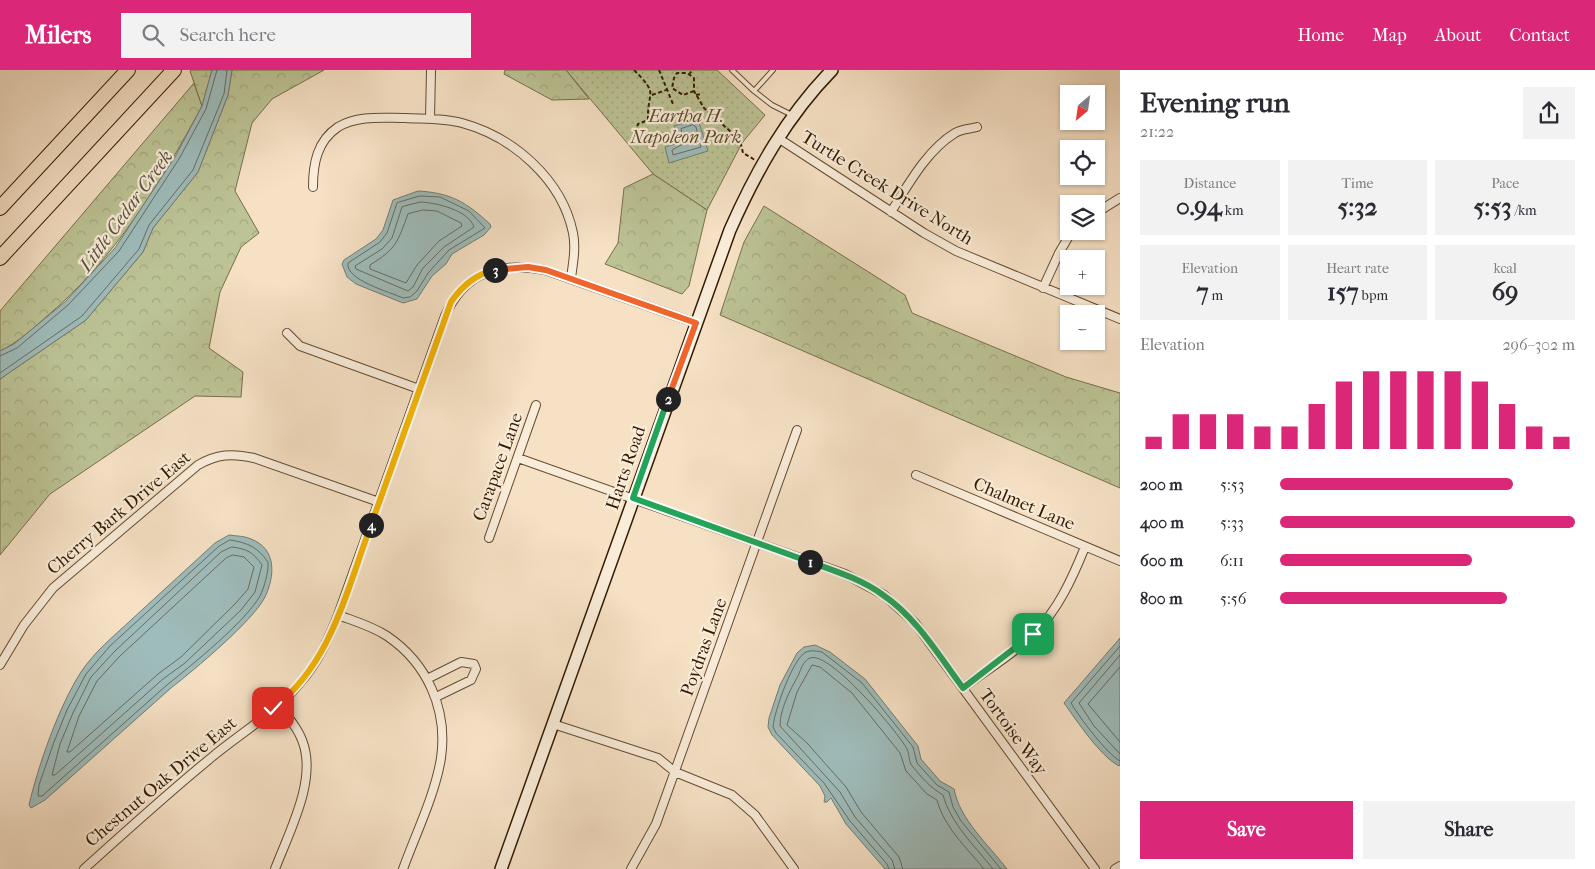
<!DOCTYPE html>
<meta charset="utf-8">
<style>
body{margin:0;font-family:"IM FELL French Canon",serif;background:#f2f2f3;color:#2b2b33;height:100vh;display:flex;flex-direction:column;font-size:19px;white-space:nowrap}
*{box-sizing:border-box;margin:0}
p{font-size:16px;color:#7c7c81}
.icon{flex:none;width:28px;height:28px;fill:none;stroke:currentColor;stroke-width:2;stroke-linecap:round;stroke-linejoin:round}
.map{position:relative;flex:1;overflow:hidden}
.details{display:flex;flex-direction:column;background:#fff;width:475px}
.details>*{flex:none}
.needle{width:32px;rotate:209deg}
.tools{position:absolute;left:1060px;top:15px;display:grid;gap:10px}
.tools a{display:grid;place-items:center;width:45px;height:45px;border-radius:0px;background:#fff;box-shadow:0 1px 4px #0004;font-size:25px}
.pin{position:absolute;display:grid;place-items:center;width:42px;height:42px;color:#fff;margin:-21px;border-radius:10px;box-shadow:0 2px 8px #0006}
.km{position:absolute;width:25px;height:25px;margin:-12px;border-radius:50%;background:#222;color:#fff;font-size:14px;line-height:25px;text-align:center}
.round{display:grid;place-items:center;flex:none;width:52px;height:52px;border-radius:0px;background:#f2f2f3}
.head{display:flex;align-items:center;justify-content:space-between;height:85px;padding:0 20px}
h1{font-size:28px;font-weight:700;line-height:38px}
.metrics{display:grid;grid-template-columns:repeat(3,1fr);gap:8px;height:85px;padding:5px 20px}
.metrics div{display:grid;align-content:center;border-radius:0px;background:#f2f2f3;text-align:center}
.metrics b{font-size:25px;font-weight:700}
.metrics small{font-size:14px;font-weight:400}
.metrics p{font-size:14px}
.chart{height:140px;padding:10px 20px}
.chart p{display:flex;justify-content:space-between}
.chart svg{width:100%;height:90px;margin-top:5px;stroke:#db2777;stroke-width:6}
.primary-button{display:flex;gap:10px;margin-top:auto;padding:10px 20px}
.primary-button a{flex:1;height:58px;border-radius:0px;background:#db2777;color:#fff;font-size:20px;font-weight:700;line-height:58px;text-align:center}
.primary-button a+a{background:#f2f2f3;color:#2b2b33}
ul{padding:0 20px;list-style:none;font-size:16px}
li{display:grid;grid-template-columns:80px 60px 1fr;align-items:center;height:38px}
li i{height:12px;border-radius:6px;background:#db2777}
header{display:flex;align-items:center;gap:30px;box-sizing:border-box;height:70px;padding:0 25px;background:#db2777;color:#fff}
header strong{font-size:24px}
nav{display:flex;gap:28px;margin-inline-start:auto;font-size:18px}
.search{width:350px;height:45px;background:#f2f2f3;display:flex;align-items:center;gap:12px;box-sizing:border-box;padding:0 18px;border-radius:0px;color:#7c7c81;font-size:19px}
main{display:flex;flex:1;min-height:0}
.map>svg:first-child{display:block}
</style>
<header>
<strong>Milers</strong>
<div class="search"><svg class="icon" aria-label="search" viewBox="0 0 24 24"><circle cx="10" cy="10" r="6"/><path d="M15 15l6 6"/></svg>Search here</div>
<nav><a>Home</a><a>Map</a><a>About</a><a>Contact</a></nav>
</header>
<main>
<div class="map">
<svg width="1120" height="799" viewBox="0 0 1120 799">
<defs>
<pattern id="green-dots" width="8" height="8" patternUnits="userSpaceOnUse" patternTransform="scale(1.25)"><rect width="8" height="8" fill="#bcc395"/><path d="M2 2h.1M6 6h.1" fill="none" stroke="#a2a77f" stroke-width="1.8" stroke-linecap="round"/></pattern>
<pattern id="forest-crowns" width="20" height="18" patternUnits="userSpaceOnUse" patternTransform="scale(1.25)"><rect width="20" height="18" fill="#bcc395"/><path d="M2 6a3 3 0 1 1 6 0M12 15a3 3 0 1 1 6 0" fill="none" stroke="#a2a77f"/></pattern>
<pattern id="wetland-marsh" width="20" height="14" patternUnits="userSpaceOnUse" patternTransform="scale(1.25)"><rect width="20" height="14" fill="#bcc395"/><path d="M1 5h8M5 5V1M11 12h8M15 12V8" fill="none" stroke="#a2a77f"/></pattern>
</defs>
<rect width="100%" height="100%" fill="#f6e1c5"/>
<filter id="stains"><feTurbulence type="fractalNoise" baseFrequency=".004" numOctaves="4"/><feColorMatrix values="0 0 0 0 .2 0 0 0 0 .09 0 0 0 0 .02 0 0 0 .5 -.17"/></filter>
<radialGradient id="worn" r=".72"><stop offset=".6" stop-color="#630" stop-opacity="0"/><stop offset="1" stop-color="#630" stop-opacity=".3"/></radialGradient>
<!-- green -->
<path fill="url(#green-dots)" stroke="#786f4a" d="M566,0H717L765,45L742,73L707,140L653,104Z"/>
<!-- forest -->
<path fill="url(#forest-crowns)" stroke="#786f4a" d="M232,0H324L272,29L252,53L235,121L259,163L241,177L220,222L209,278L243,302L241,327L195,326L50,424L0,485V309L86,250L143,182L153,158L198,102L228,25Z
M505,0H566L589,29L552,30L504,4Z
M194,13L202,36C160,114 114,190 46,247C31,260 17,273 0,281V241Z
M653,104L707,140L689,216L682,224L605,194L618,173L624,118Z
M764,136L905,225L912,243L1066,307L1120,323V418L720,245L744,172Z"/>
<!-- wetland -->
<path fill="url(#wetland-marsh)" stroke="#786f4a" d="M192,0H212L202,36L190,1Z"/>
<!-- water -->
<path fill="#9ebcbb" stroke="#747c70" d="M212,0H232L228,25L198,102L153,158L143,182L86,250L0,309V281L14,274L65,232L115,178L175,87L202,36Z
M698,49L708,81L669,93L665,77L679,73L674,56Z
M418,121C451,123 466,132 490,154L491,157L484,165L452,184L446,194L432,206L417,229L403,233L356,214L347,207L342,194L344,190L376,169L383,160L393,130Z
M229,465C236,466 245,466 251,469C277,479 275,506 265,527C253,551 194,600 171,618L45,730L31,738L29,735C38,696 59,636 81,602C94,582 114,566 131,550C159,524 187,499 215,473Z
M1120,568V695L1119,696C1100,686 1077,651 1064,633Z
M815,575L830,582L865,609L918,676L921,689L940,711L954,719C960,750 988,774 1007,799H885L846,754L831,728L827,732H824L825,726L820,716L772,665L768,657L769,648L780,615L797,583L804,577Z"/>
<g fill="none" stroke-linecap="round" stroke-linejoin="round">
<!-- shore -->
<path stroke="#696c5e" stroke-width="1" d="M693,55L696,57L701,77L673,85L672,80L683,74L681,59Z
M420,126L440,127L469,141L485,158L449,180L428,203L417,221L410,227L403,228C390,222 345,210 348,193L380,172L387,163L397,133Z
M421,132C437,133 468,140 474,157L444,177L423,198L413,217L408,221L356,199L355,196L382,179L392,168L402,137Z
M423,140L437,141L461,153L462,156L439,171L417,195L406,213L370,199V195C397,178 397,173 408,144Z
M0,286L17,278L68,235L119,181L179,89L206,39L217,0
M0,303L82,246L139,179L149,155L193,100L224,24L227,0
M230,470C249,473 257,477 268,492C269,501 264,518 260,526C245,552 192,595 168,614L42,726H38L39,715L54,672L67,640L86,604L110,576L218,477Z
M232,477C247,479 253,482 262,495L255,522L241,540L185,593L163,609L55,705H52L60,674L73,643L91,607L115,581L221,482Z
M233,485L244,487L254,497L248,519L235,534L181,587L158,604L70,682H67L79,646L97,611L120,586L226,488Z
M1120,576L1071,633C1079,647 1107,684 1120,691
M1120,585L1079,633L1094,656L1120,684
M1120,597L1088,634L1120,672
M889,799L887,794L850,751L824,713L776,663L773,657C774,642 793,588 806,582C812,580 816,581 822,582L862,613L913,677L917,693L937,715L949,722L953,737L961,751L1001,799
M895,799L892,790L855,747L840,722L780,656C780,639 790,620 798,606C801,599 803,591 810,588C829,580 898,662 907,679C910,685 908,692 913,697C922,708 931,718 943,725C951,754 975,776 993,799
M903,799L899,787L861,742L846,717L807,673L787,655L797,622L812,595L820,597L852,623L900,683L906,701L927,724L937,730C944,757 966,777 984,799"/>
<defs>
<path id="lane" d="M732,0L754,21
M773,0L754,21L772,35L792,45"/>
<path id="street" d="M430,49L431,0
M778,68L924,163L956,181L1120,249
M313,117C313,94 317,71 338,57C358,45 383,48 405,48C424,49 444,48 462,53C513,67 562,109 573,163C576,178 573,193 571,208
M891,142C908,115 927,80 955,63C961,59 970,59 977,57
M1096,143L1120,128
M1043,218L1059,183L1072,161
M287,263L300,276L419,319
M518,388L845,504L884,525L915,553L1095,799
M916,405L1120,491
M489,468L536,335
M338,545C354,551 372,556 387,566C427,593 448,639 441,688C435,725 416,763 403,799
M0,595L24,555L53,518L198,395C217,384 232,383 254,388L379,432
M427,609L461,592L474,594L476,599L471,610L436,627
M963,618C986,600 1012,585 1033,565C1058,540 1072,509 1085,477
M553,654L658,688L675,702L732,725L755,745L794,799
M84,799C126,761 168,723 212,687C241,663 275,643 299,614C317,594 328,570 338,545L445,246C465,201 499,192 545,200L696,253
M275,799C289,762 318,709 302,670C297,656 287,646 278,634
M631,799L656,754L797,360
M1115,799L1120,796"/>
<path id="secondary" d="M501,799L730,160C756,101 787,46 832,0"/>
<path id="highway" d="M0,138L128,0
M0,188L174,0"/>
</defs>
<!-- lane casing -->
<use href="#lane" stroke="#644c31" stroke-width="6"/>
<!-- street casing -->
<use href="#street" stroke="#644c31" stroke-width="10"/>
<!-- secondary casing -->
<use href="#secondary" stroke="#341b00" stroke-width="14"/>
<!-- highway casing -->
<use href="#highway" stroke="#341b00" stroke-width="16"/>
<!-- path -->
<path stroke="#341b00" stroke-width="2" stroke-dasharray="4 2.5" stroke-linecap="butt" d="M634,0C660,26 647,20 648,50L638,54L636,60L639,67L646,70L651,69
M659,0L673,34
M689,5L692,0
M694,21L683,25L672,18L674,8L677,3H687L694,8V21L704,38L740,70L743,83L755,90
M652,25L669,19
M696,25L702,24"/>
<!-- lane -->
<use href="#lane" stroke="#f9ecd9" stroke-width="4"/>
<!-- street -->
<use href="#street" stroke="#f9ecd9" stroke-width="8"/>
<!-- secondary -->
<use href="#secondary" stroke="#f9ecd9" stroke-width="11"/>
<!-- highway -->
<use href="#highway" stroke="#f6e1c5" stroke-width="14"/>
</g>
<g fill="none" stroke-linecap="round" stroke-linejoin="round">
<defs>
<path id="split-1" d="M810,492C835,501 861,509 883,525C917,548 939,586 963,618L1033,564"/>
<path id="split-2" d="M668,329L633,428L810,492"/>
<path id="split-3" d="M495,200L528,197L546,200L696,253L668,329"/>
<path id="split-4" d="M371,455L451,232C462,216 475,204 495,200"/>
<path id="split-5" d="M273,638C331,595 347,519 371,455"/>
</defs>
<!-- split-1 casing -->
<use href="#split-1" stroke="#fff" stroke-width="10"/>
<!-- split-2 casing -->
<use href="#split-2" stroke="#fff" stroke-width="10"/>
<!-- split-3 casing -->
<use href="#split-3" stroke="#fff" stroke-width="10"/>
<!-- split-4 casing -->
<use href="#split-4" stroke="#fff" stroke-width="10"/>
<!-- split-5 casing -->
<use href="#split-5" stroke="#fff" stroke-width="10"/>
<!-- split-1 -->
<use href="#split-1" stroke="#22a559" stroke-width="6"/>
<!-- split-2 -->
<use href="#split-2" stroke="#22a559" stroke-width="6"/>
<!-- split-3 -->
<use href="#split-3" stroke="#f0652b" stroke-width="6"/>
<!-- split-4 -->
<use href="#split-4" stroke="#f5b400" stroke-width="6"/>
<!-- split-5 -->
<use href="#split-5" stroke="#f5b400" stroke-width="6"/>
</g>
<g text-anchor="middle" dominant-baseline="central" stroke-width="4.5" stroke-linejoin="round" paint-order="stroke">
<!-- park labels -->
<g font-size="18" font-style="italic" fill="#5d4d2d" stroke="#f9ecd9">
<text x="686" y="46">Eartha H.<tspan x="686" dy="21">Napoleon Park</tspan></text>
</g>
<!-- street labels -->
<g font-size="18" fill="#341b00" stroke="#f9ecd9">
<text transform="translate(887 118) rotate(32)">Turtle Creek Drive North</text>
<text transform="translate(498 397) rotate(-70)">Carapace Lane</text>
<text transform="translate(626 398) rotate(-71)">Harts Road</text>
<text transform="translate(1024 434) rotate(23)">Chalmet Lane</text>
<text transform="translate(119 443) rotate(-40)">Cherry Bark Drive East</text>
<text transform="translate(704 577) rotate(-70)">Poydras Lane</text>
<text transform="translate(1013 662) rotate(54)">Tortoise Way</text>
<text transform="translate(161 712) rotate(-40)">Chestnut Oak Drive East</text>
</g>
<!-- water labels -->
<g font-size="19" font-style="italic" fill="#595341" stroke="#f9ecd9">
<text transform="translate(126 141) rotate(-54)">Little Cedar Creek</text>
</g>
</g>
<rect width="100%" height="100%" filter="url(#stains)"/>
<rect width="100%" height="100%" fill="url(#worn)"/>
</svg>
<div class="tools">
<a><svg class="needle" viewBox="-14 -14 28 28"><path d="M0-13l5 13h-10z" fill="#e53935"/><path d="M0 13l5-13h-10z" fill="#7c7c81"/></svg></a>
<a><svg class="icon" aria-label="locate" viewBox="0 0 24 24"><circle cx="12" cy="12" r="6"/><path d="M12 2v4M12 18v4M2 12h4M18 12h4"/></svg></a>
<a><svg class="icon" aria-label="layers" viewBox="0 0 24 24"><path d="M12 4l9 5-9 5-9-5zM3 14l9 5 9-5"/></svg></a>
<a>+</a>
<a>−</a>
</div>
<div class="pin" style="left:1033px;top:564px;background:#1e9e55"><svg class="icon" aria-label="arrive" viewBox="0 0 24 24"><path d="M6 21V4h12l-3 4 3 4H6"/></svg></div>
<div class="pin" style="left:273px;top:638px;background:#d93025"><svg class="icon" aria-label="check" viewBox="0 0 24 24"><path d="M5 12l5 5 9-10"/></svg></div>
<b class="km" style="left:810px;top:492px">1</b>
<b class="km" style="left:668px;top:329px">2</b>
<b class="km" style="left:495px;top:200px">3</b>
<b class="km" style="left:371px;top:455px">4</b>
</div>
<section class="details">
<div class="head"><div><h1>Evening run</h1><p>21:22</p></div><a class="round"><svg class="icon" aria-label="share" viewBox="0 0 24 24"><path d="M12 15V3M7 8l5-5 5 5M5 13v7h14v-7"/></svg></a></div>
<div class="metrics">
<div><p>Distance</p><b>0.94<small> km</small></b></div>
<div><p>Time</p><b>5:32</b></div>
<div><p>Pace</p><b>5:53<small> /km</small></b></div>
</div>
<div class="metrics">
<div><p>Elevation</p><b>7<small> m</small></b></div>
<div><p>Heart rate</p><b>157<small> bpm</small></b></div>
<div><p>kcal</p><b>69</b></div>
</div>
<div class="chart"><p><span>Elevation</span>296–302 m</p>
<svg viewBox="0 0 160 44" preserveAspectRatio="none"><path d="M5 44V38M15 44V27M25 44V27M35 44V27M45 44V33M55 44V33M65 44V22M75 44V11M85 44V6M95 44V6M105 44V6M115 44V6M125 44V11M135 44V22M145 44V33M155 44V38"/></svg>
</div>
<ul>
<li><b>200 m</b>5:53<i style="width:79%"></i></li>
<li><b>400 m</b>5:33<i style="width:100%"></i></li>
<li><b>600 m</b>6:11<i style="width:65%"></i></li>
<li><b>800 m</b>5:56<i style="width:77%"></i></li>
</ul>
<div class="primary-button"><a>Save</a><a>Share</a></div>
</section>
</main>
